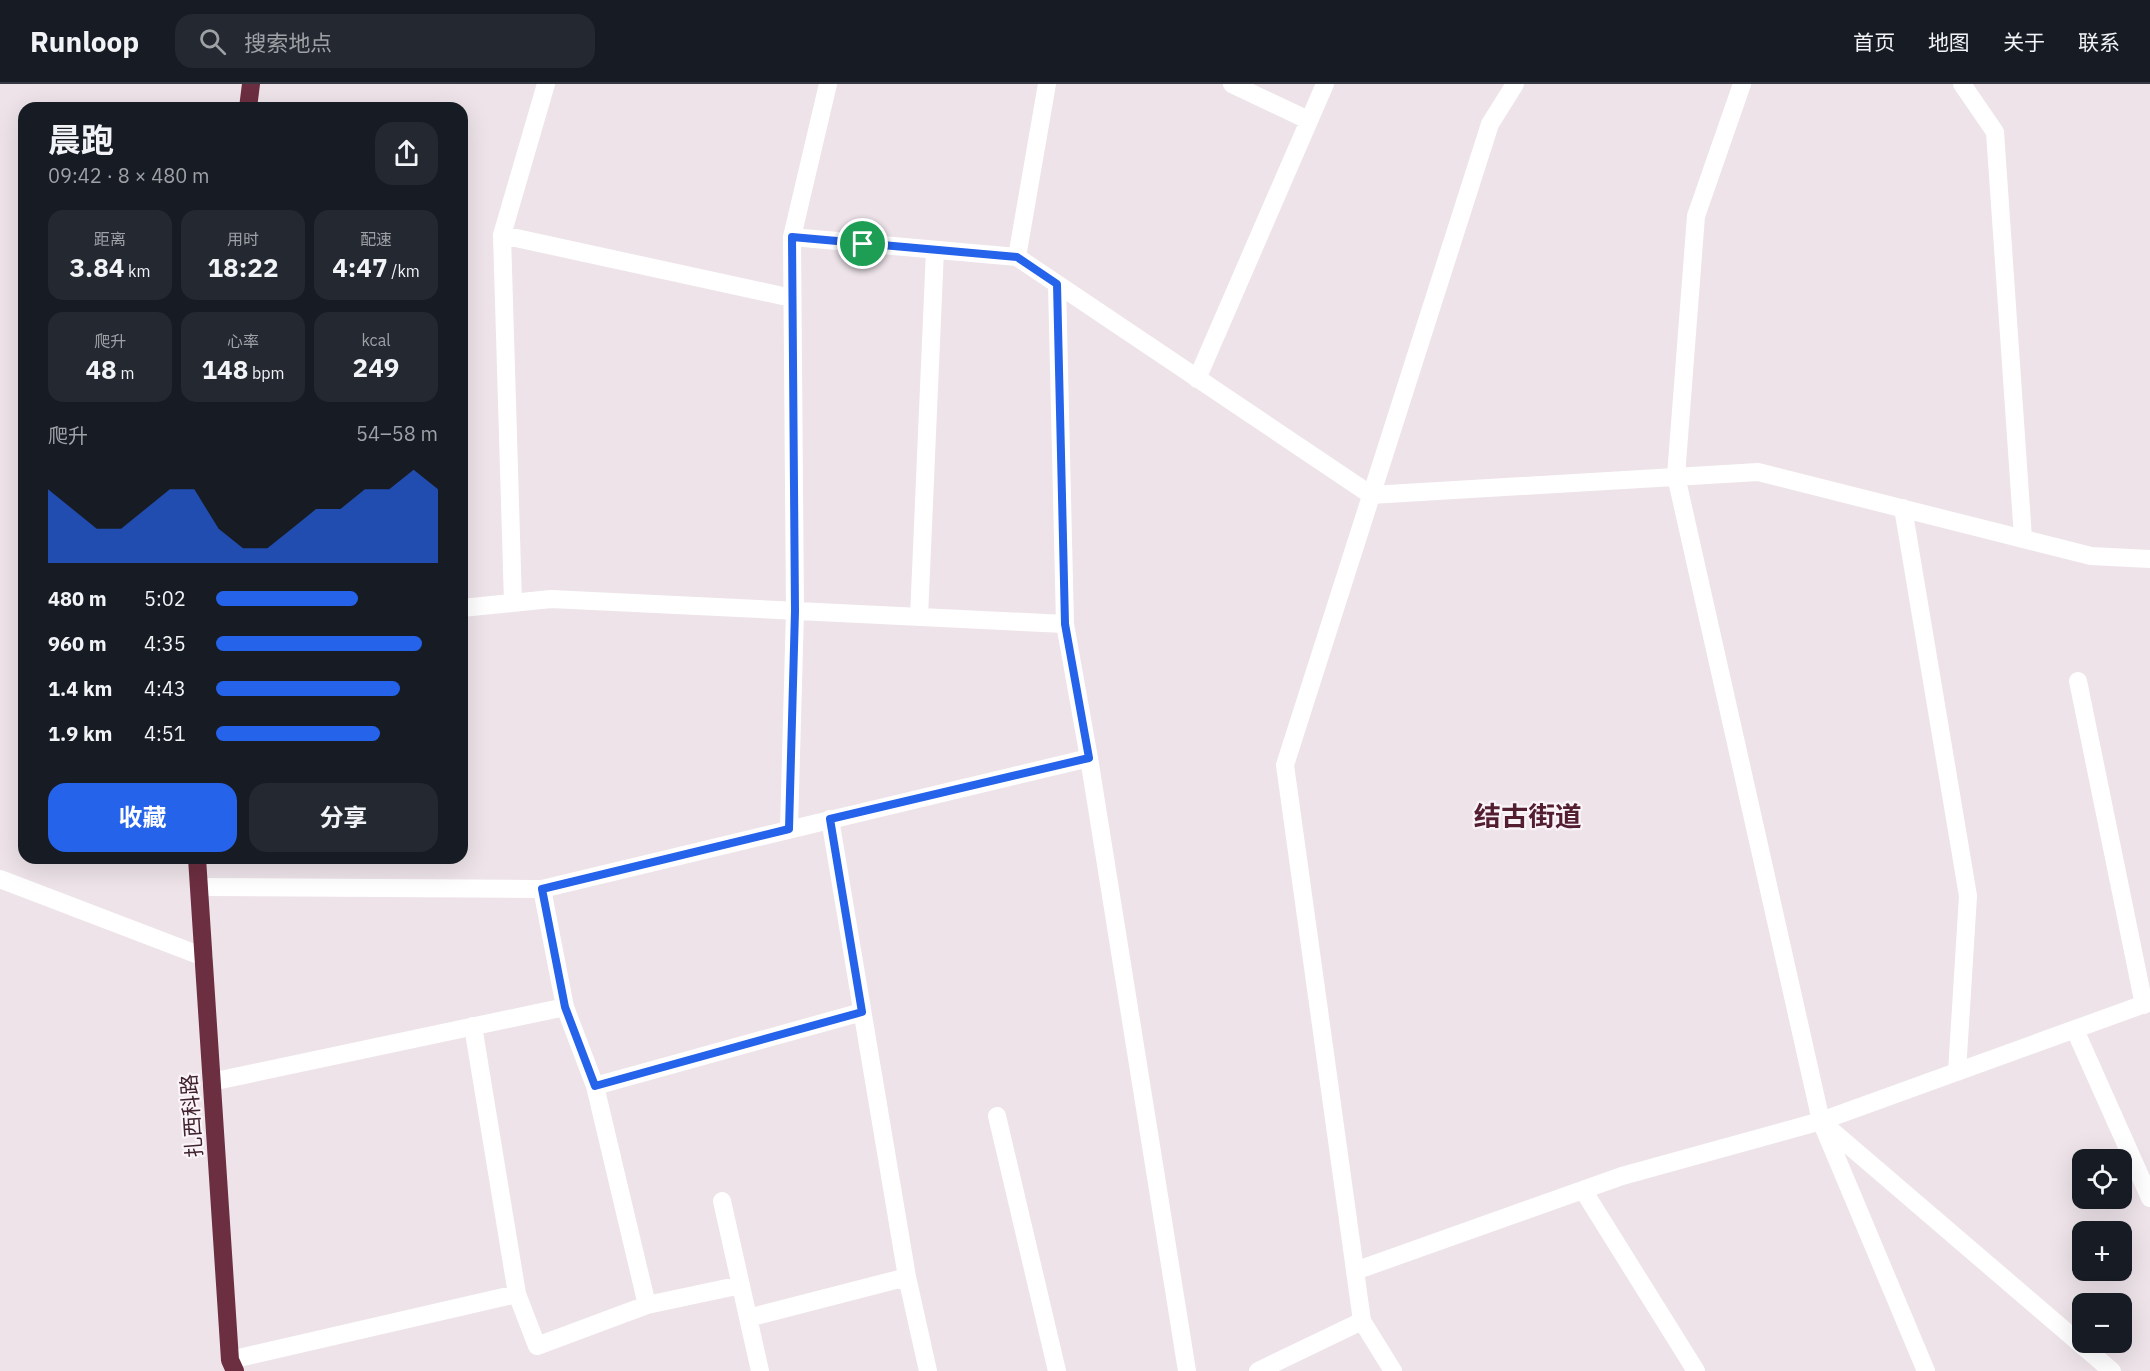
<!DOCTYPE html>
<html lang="zh">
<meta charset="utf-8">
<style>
body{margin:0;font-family:"IBM Plex Sans","Noto Sans SC",sans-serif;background:#242831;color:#f1f3f6;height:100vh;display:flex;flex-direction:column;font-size:22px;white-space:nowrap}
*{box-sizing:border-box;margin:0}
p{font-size:20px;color:#9ea1a6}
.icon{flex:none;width:33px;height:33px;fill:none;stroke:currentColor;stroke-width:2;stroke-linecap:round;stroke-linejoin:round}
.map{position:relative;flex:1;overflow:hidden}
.sheet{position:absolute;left:18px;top:18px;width:450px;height:762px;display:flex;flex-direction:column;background:#171b24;border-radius:18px;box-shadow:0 6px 24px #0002}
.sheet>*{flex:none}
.buttons{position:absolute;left:2072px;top:1065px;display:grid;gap:12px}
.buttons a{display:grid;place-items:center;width:60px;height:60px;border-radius:12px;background:#171b24;box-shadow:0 6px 24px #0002;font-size:30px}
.pin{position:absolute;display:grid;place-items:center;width:51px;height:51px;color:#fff;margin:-26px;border:3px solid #fff;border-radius:50%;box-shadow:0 2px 6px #0007}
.round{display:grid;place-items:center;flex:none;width:63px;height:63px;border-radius:18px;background:#242831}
.overview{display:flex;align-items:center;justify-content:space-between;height:102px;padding:0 30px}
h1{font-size:33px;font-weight:700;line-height:45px}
.metrics{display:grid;grid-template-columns:repeat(3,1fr);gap:9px;height:102px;padding:6px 30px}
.metrics div{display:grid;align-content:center;border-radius:15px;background:#242831;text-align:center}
.metrics b{font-size:26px;font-weight:700}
.metrics small{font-size:16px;font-weight:400}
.metrics p{font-size:16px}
.chart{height:168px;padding:12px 30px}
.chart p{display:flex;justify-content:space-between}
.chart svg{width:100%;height:108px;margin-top:6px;fill:#2563eb;opacity:.7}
.primary-button{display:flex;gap:12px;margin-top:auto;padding:12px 30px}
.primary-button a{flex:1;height:69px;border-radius:18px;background:#2563eb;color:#fff;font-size:24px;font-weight:700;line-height:69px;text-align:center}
.primary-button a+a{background:#242831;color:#f1f3f6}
ul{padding:0 30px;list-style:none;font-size:20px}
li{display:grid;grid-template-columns:96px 72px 1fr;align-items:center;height:45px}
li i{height:15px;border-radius:8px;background:#2563eb}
header{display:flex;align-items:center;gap:36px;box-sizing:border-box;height:84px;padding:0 30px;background:#171b24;border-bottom:2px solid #363941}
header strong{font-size:28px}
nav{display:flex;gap:33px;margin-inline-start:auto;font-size:21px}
.search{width:420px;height:54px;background:#242831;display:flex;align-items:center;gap:15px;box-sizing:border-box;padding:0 21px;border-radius:18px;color:#9ea1a6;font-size:22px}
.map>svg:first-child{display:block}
</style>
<header>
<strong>Runloop</strong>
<div class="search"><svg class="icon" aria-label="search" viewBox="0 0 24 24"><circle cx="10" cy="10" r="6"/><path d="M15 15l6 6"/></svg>搜索地点</div>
<nav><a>首页</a><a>地图</a><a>关于</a><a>联系</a></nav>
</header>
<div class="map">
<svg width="2150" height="1287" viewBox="0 0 2150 1287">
<rect width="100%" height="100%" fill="#ede3e9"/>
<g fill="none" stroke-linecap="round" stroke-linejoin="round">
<!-- street -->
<path stroke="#fff" stroke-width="18" d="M1232,0L1308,36
M1742,0L1696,132L1676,392L1821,1037L1926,1287
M1962,0L1995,48L2023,454
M502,151L792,214
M792,153L1017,173L1371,411L1758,388L2091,472L2150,475
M1017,173L1047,0
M1057,200L1065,540L1089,674L1187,1287
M1197,295L1325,0
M1903,424L1968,812L1957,988
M513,519L502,151L546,0
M462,524L551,515L1065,540
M919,533L935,166
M2078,597L2144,921
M830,735L907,1193L928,1287
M789,745L795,527L792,153L828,0
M0,795L204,873
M200,803L542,805L1089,674
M542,805L565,923L595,1002L647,1221
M473,942L517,1210L537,1262L647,1221L741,1201
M2075,946L2150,1114
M211,998L565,923
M595,1002L862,928
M997,1032L1057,1287
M1824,1040L2112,1287
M1583,1106L1696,1287
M722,1117L760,1287
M1355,1187L1622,1092L1821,1037L2150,918
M748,1234L907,1193
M230,1276L517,1210
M1258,1287L1362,1237"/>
<!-- secondary -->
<path stroke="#fff" stroke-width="18" d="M1393,1287L1362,1237L1285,681L1490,40L1515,0"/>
<!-- highway -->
<path stroke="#6c2e41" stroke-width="18" d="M248,24L251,0
M197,774L230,1276L235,1287"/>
</g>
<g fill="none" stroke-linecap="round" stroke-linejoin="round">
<defs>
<path id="route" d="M792,153L1017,173L1057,200L1065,540L1089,674L830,735L862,928L595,1002L565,923L542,805L789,745L795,527Z"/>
</defs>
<!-- route casing -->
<use href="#route" stroke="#fff" stroke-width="12"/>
<!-- route -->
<use href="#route" stroke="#2563eb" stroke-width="8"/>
</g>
<g text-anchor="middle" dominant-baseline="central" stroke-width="4.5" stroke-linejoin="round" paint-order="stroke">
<!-- street labels -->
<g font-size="21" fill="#3f222d" stroke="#faf4f8">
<text transform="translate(191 1032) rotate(-94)">扎西科路</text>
</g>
<!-- district labels -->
<g font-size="27" font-weight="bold" fill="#521e30" stroke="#faf4f8">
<text x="1528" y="731">结古街道</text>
</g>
</g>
</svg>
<div class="buttons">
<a><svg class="icon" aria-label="locate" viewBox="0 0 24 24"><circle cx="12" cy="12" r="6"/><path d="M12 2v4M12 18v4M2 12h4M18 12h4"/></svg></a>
<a>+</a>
<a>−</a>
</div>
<div class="pin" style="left:863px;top:160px;background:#1e9e55"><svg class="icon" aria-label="arrive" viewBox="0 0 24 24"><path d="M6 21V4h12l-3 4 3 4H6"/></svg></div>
<section class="sheet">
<div class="overview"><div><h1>晨跑</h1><p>09:42 · 8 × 480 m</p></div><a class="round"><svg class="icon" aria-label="share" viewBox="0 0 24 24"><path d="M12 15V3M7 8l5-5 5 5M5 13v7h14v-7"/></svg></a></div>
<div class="metrics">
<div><p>距离</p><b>3.84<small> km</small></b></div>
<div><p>用时</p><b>18:22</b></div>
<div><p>配速</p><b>4:47<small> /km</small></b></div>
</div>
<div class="metrics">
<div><p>爬升</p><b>48<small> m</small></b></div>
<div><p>心率</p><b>148<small> bpm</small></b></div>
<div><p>kcal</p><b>249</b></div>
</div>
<div class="chart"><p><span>爬升</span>54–58 m</p>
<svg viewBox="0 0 160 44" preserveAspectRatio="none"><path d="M0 44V14L10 22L20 30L30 30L40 22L50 14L60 14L70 30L80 38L90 38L100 30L110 22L120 22L130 14L140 14L150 6L160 14V44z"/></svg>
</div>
<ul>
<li><b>480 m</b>5:02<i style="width:64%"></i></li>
<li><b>960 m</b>4:35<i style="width:93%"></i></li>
<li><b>1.4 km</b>4:43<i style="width:83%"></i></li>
<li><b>1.9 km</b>4:51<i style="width:74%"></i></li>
</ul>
<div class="primary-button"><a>收藏</a><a>分享</a></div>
</section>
</div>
